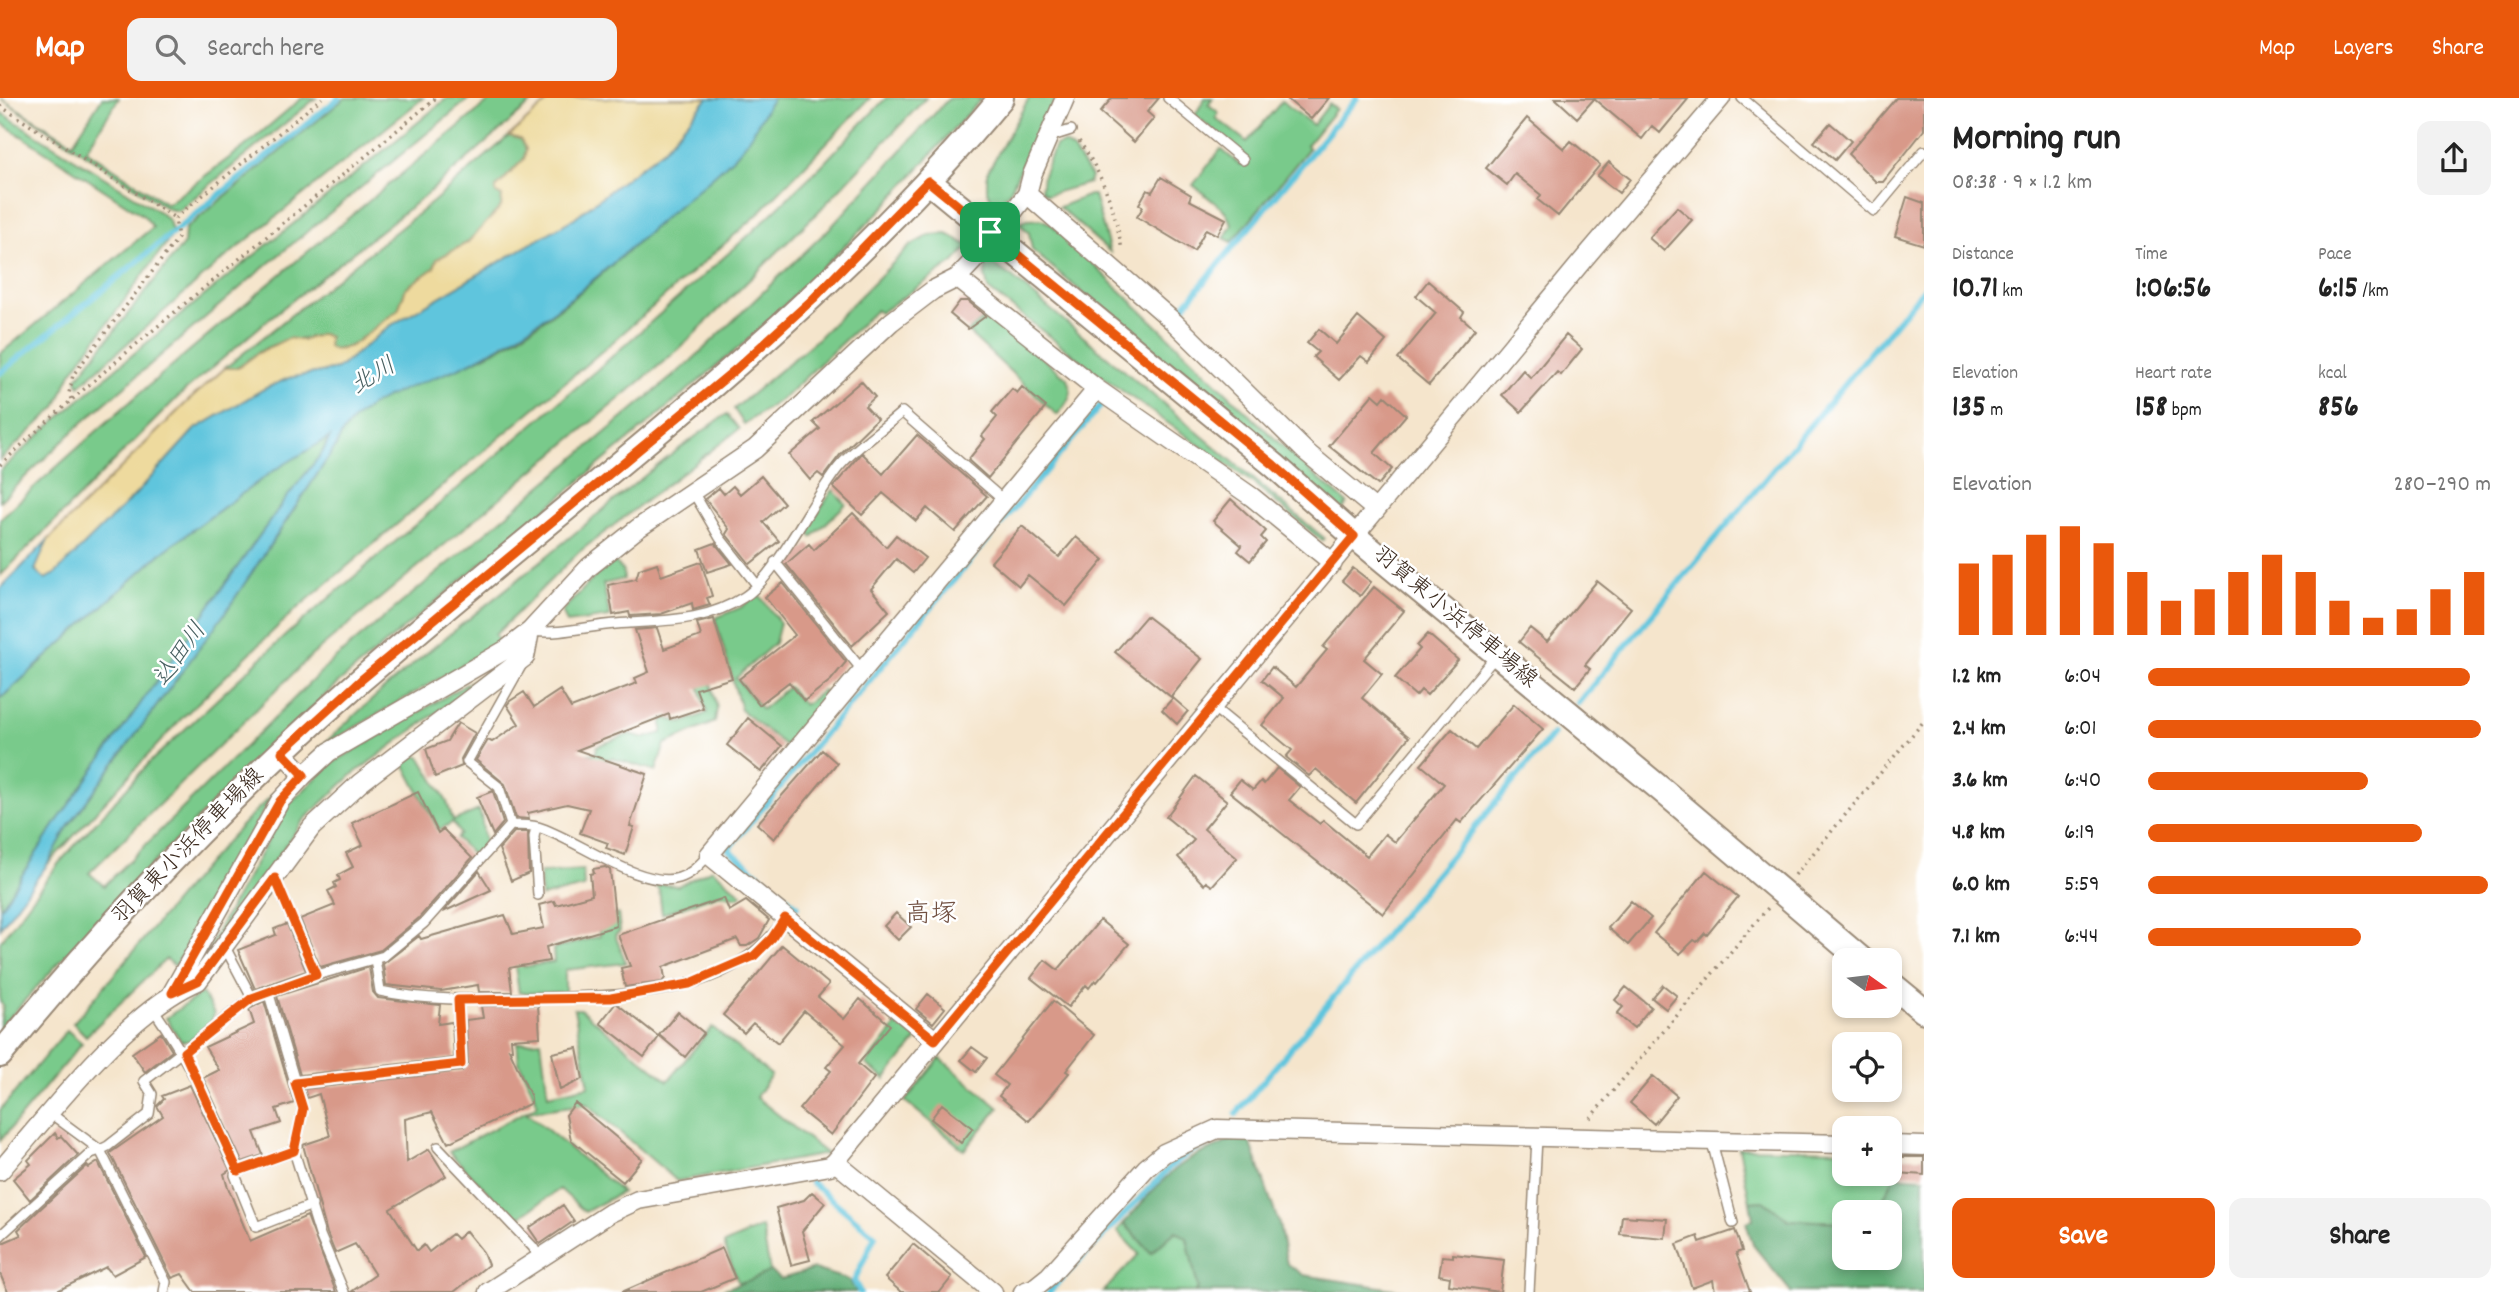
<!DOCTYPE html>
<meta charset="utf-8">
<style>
body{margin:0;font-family:Dekko,"Klee One",sans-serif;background:#f2f2f2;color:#222;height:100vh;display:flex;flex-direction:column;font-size:26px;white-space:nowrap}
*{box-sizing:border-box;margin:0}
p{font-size:23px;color:#767676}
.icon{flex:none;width:38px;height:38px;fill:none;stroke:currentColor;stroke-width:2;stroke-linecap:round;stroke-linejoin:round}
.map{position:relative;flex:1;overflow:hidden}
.panel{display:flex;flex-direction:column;background:#fff;width:595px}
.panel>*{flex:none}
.needle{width:46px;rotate:104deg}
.tools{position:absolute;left:1832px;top:850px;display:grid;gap:14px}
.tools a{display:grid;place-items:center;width:70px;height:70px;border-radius:14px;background:#fff;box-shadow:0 4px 10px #0003;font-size:35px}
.pin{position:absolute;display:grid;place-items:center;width:60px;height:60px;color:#fff;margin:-30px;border-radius:14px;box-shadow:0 4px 10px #0006}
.round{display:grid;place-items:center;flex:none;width:74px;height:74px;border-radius:14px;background:#f2f2f2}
.headline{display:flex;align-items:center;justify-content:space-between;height:119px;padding:0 28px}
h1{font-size:38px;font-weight:700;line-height:52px}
.metrics{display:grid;grid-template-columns:repeat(3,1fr);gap:10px;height:119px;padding:7px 28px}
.metrics div{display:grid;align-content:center}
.metrics b{font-size:30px;font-weight:700}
.metrics small{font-size:19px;font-weight:400}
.metrics p{font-size:19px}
.chart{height:196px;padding:14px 28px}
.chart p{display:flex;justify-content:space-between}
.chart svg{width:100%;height:126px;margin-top:7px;stroke:#ea580c;stroke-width:6}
.cta{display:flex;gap:14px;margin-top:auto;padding:14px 28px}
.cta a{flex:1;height:80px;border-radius:14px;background:#ea580c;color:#fff;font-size:28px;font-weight:700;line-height:80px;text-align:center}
.cta a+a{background:#f2f2f2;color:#222}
ul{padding:0 28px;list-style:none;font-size:23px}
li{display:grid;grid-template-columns:112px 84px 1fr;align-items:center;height:52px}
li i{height:18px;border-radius:9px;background:#ea580c}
header{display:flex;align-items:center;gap:42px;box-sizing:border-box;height:98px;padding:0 35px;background:#ea580c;color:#fff}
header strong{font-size:33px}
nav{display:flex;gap:38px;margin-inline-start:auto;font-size:24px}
.search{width:490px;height:63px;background:#f2f2f2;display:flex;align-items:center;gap:18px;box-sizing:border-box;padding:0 24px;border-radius:14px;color:#767676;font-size:26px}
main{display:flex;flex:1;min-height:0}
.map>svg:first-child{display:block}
</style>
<header>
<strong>Map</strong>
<div class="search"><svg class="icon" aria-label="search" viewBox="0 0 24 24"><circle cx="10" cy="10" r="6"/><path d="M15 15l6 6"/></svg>Search here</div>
<nav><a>Map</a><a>Layers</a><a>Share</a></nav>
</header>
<main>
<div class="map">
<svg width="1924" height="1194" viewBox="0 0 1924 1194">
<rect width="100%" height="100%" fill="#fff"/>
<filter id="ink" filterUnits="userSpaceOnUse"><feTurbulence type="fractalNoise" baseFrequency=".0143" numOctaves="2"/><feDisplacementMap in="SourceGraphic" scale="14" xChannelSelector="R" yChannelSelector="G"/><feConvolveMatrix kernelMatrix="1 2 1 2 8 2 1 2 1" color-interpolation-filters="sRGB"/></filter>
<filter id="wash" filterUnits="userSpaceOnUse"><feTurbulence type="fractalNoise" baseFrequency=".00686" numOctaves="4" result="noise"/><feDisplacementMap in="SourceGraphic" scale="28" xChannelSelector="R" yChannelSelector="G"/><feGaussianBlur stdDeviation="1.57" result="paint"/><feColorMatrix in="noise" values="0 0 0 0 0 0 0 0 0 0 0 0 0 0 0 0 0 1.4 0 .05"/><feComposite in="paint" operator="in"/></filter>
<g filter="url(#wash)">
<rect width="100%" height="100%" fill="#f5e5cc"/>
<!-- green -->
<path fill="#79ca8b" stroke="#5a7a54" stroke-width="2" d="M0,0L73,45L102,0H119L86,52L167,106L244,49L302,0H316L178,113L168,111Z
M345,0H423L221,163L79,288L77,280L184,145L185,131Z
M447,0H470L269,165L83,324L0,403V373C142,241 299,125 447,0Z
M493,0H537L427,96L270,220L179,298L0,478V421C158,273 327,139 493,0Z
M773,0H870L755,119L608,248L293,514L182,620L47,767L56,745L225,515L336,348C353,302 419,285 462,268C544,235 606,171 671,114C694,93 722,74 742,50C754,35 762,16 773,0Z
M886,0H926L818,114L680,250L311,558L89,775L104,788L332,563L691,263L833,127L949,0H982L883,110L755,236L336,587C219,696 106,810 0,930L3,907L0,904V844L59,765L151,663L287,536L599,270L749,137L821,68Z
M1029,0H1056L1047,19L1044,18L1011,91L997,109L987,93V75Z
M1205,0H1213L1208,6L1219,15L1216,20L1247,44L1282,3L1313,27L1329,6L1336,11L1307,47L1309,50L1232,144L1224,140L1232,127L1225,113L1193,87L1221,51L1240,67L1247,60L1195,17Z
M0,14L161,115L169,123L173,136L71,275L56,309L0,362V256L153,129L144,118L0,24Z
M509,38L520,41L526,51L524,61L496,90L502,98L501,109L467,145L438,161L434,170L406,190L398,212L351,248L335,252L327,249L322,237C298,243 281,240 259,254C247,261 239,275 225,270L434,103Z
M1064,45L1073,52L1091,79L1089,85L1047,97L1041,92L1043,77L1055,48Z
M1089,97H1094L1110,154L1059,109Z
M1041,121L1051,126L1298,363L1347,405L1341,414L1032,152L1029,135L1019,125L1026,122Z
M947,136L969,148L954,164L880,215L876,212L786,298L744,326L734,311L816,242L911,147L930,137Z
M987,162L1012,179L1324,440L1322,443L1253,385L1094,273L988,191L985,177Z
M988,217L1067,280C1075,296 1068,304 1057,317L968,234Z
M727,316L739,331L579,454L495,537L500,545L321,649C388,583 463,526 536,467C599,416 660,362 727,316Z
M330,337L322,355L284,403L56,725L0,811V601L160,456L270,375Z
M833,392L846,406L812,439L807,430Z
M615,464L623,473L624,481L603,486L610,519L567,525L562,513L596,478Z
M758,495L780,525L775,545L736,580L762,611L788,589L804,607L823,592L831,598L787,649L741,612L715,520L742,509Z
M509,561L352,677L304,722L194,874L288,707L331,666Z
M708,572L717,610L715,624L665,646L656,673L612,660L600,662L582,657L596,655L597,648L630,636L645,640L662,635V623L667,620L682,625L707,615L698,584Z
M415,657L421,660L447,704L453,723L479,712C484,724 481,733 486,746L475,759L456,740L460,736L453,724L439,732L404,666Z
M273,696L175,868L166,861L86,938L73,925C140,849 200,766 273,696Z
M712,771L742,796L738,799L720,796L662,816L659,792L653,786L678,788Z
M583,772L584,789L541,799L540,775Z
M618,816L620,833L615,837L626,865L565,872V894L519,895L514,862H521L524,869L554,864L553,851L600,838L596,820Z
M202,895L214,915L211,926L189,943H181L166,920Z
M574,911H580L668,983L712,929L771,977L756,999L827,1056L677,1083L587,1006L526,1014L622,1094L585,1114L560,1091L515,1122L449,1054L536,1008L537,1004L519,964L517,945L541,943L548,997L589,988Z
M898,925L917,941L885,981L866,966Z
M67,932L82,945L0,1043V1012Z
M940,960L999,1010L964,1052L905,1003Z
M1739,1050L1844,1052V1076H1890V1053H1896L1895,1078L1876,1115H1844V1124L1789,1122L1763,1103L1750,1104Z
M1124,1125L1151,1155L1176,1133L1187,1140L1198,1190L1195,1194H1103L1139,1156L1117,1133Z
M762,1129L770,1173L753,1183L738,1184L724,1146Z"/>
<!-- forest -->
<path fill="#62ae77" stroke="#4e6c4a" stroke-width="2" d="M1233,1039L1249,1040L1279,1126L1287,1166L1304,1177L1412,1194H1195L1198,1190L1187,1140L1176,1133L1151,1155L1124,1125C1144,1103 1163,1078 1188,1062C1202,1053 1222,1050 1233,1039Z
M1895,1078L1924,1080V1194H1791L1753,1147L1746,1124L1753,1121L1750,1104L1763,1103L1789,1122L1844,1124V1160H1890V1115H1876Z
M814,1171L849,1182L857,1194H716C735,1186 753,1183 770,1173L781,1181Z"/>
<!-- sand -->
<path fill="#eeda9e" stroke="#94825e" stroke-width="2" d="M552,0H708L664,51L573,121L390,228L337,271L289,280L264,291L194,332L136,396L54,477L45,481L37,477L35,467L48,442L186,305L225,270H238L258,255L288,240L302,242L322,236L329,239L328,249L335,252L351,248L398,212L406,190L434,170L437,161L467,145L501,109L502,98L496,95V90L524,61L526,51L520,41L509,38Z"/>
<!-- water -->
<path fill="#5fc5dd" stroke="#4d787e" stroke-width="2" d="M708,0H773C762,16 754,35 742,50C722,74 694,93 671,114C602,175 551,224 467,266C423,288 355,298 336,348L225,515L69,727L47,767L0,830V811L56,725L284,403L322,355L330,339L270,375L160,456L0,601V491L48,442L35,472L45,481L54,477L136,396L194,332L264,291L289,280L337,271L390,228L573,121L664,51Z"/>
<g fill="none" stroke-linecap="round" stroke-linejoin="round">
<!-- stream -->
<path stroke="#5fc5dd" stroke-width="6" d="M1180,213L1357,0
M0,275L339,0
M1578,605L1924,191
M797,808L728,751L1101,307
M1236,1016L1553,636
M811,1084L875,1138L854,1183L860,1194
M1049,1194L1172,1067L1191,1053L1222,1039"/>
</g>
<g id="blocks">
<!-- building -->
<path fill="#d89989" d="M1112,0H1159L1147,14L1154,20L1134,44L1100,14Z
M1286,0H1329L1311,21Z
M1555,0H1689L1660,35L1652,28L1642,41L1594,1L1577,20Z
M1896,0H1924V32L1883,84H1876L1848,56Z
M1527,20L1564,51L1571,43L1600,67L1558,118L1538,102L1541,97L1515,76L1507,87L1486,70Z
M1830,25L1851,43L1835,62L1814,44Z
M1609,64L1630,81L1619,95L1597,78Z
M1161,79L1191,97L1189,102L1226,121L1217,137L1206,131L1194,153L1137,119L1143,109L1139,106L1147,92L1152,94Z
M1907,99L1924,105V147L1895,138Z
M1677,109L1692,122L1664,153L1649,140Z
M1428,183L1464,214L1461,219L1475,231L1429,287L1398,261L1436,215L1416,198Z
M960,203H968L986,218L968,231L950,216Z
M1358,219L1386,243L1369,264L1361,258L1339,282L1313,259L1318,254L1307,245L1319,231L1336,246Z
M1566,237L1582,251L1561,277L1557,274L1521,314L1502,297L1523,272L1531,280Z
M861,283L875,299L865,308L877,321L840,357L823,379L818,375L810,382L789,357L820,331L813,324Z
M1022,289L1046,309L988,380L968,362L985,341L982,338L997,319L992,314L1012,291L1017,295Z
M1373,296L1381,303L1385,298L1406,317L1374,355L1392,371L1378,387L1329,348Z
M917,337L987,398L955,434L927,410L916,423L883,395L862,417L833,389L862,355L883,376Z
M761,378L784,405L763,424L779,443L750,466L726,436L729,431L705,401L719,390L724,396L733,388L740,396Z
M1231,401L1266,433L1261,439L1266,444L1250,463L1238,453L1242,448L1213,423Z
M853,415L886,449L896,437L925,460L913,475L896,461L871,491L889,513L852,548L786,466L809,446L814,452Z
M1022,428L1059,459L1076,439L1104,462L1066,508L1028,477L1019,488L991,464Z
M715,445L732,466L707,474L699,451Z
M701,464L712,498L707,500L710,507L693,512L692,505L661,516L630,518L629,514L613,517L608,487L636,481L639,471L657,465L661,478Z
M1353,470L1371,484L1360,498L1342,483Z
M1597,483L1631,510L1585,567L1590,571L1575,589L1519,544L1530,530L1547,544Z
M783,485L846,564L831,582L804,603L789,584L759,607L739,581L795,537L765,499Z
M1374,489L1404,513L1364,561L1382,576L1362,600L1409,639L1356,705L1316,671L1309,678L1286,659L1292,652L1262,627L1284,600L1262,582L1272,569L1296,589L1327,552L1323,549Z
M1146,518L1202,561L1171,599L1115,554Z
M714,521L732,580L696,591L703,610L670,621L669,616L577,652L647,676L630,728L634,729L625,757L606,750L608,745L580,735L589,711L567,706L528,715L529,721L516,720L505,686L476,662L488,642L492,644L519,626L507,607L510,603L524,594L534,609L560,592L571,610L637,585L635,580L649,574L635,532L657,530L664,551L701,538L697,525Z
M1428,536L1458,562L1427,597L1421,592L1416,598L1395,580L1420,551L1417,548Z
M1173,600L1188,613L1177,626L1162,612Z
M1514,606L1543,631L1461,725L1457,722L1383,816L1230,694L1240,682L1253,692L1261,683L1264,686L1277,670L1300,689L1289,702L1320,726L1323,722L1367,758L1385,736L1395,744L1444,686L1421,667L1452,631L1476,651Z
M748,620L782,648L761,674L727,647Z
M458,625L475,635L461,661L462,668L435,679L426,651L447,643Z
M822,652L837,665L774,741L757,726Z
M1196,678L1227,703L1204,731L1237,760L1212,788L1206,784L1204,787L1178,759L1194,742L1166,719Z
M493,693L503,725L493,737L477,699Z
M418,694L438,735L443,731L472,760L419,820L381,852L320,869L300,821L335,807L328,793L336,789L334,785L340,782L338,777L353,769L346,755L363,747L352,725Z
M514,734H528L529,775L511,783L499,751Z
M605,769L610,772L616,828L546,849L549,863L509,870L512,894H479L478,887L441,893L386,887L383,866L419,838L421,841L505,817L513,836L544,830L539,807L554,803L556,807L592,797L590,776L594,775L593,771Z
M479,773L491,792L443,814Z
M1706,773L1738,799L1707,837L1705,835L1697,844L1694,842L1680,856L1654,835Z
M724,800L729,813L746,803L769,822L759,840L747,848H741L737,841L663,869L665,880L662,884L625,889L621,870L630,868L618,837Z
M1631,803L1651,820L1628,847L1608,830Z
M896,815L911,829L898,842L884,828Z
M1100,822L1129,846L1097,884L1095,882L1089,890L1086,887L1068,909L1031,880L1045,862L1058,872Z
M287,826L306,873L255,891L238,852L276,837L274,831Z
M782,847L829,886L818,899L844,921L860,901L890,927L858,966L874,980L831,1037L799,1011L831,973L826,969L845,947L804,913L778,945L753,925L744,935L723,917Z
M369,869L373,894L378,900L440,907L438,926L452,924L454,960L300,977L277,898Z
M1663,887L1677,898L1666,911L1652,900Z
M1626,889L1651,909L1634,930L1617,916L1623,909L1615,902Z
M928,896L945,910L933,925L916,911Z
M264,903L294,1005L276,1011L281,1025L254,1034L263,1057L242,1064L203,980L219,972L205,949L254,926L249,911Z
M1053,903L1094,937L1066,973L1069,975L1029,1023L999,998L1007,987L994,977Z
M616,905L659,939L644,959L600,925Z
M538,907L540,939L511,941L512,951H509L531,999V1005L448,1045L432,1014L405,1021L407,1064L429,1051L446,1078L390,1111L417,1153L424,1147L429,1154L452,1136L457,1141L466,1133L483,1154L488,1167L454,1194H351L375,1177L355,1146L335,1155L327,1135L303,1047L330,1038L319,996L307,1000L304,991L462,973L468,966L466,922L483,920L481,908Z
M678,914L704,935L685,959L659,937Z
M161,935L172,953L145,974L132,955Z
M972,949L987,960L976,974L961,962Z
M577,950L583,981L560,992L552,955Z
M1653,978L1677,998L1654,1026L1630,1005Z
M190,987L230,1072L224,1076L227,1087L250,1143L307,1118L336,1194H195L182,1176L172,1180L110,1055L163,1018L157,1008L164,1001L162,998Z
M575,1005L642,1061L623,1084L571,1042L566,1017Z
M942,1006L973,1030L961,1045L931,1021Z
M55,1035L58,1040L61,1038L78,1057L30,1102L13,1081L31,1066L28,1062Z
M1898,1059H1924V1077L1897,1075Z
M98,1064L146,1159L113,1177L106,1169L55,1194H8L0,1176V1146L21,1137L18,1132L39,1112L87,1068L89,1070Z
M812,1094L825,1105L802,1133L810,1162L791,1167L776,1110L804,1102Z
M563,1107L574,1123L540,1146L529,1130Z
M1622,1118L1667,1121L1665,1140L1620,1136Z
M1735,1132L1742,1153L1736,1155L1750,1194H1715L1713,1182L1692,1190L1677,1146L1698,1138L1700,1144Z
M913,1146L952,1179L940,1194H901L885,1180Z
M722,1150L735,1180L701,1194H622Z
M1453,1156L1504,1162L1500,1194L1449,1187L1450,1179L1439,1177L1442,1158L1453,1159Z"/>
</g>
</g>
<g filter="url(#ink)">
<use href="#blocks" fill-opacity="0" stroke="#988875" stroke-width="2"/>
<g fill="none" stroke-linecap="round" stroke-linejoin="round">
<defs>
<path id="lane" d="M1168,0L1243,62
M1742,0L1874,113L1924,53
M1049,39L1071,32
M692,392L720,440L757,487
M775,464L862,572
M532,533C561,537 587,528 616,526C662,522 704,525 744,499C775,480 813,401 838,370C855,349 882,332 902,314L1002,401
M1214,610L1356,726L1495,559
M511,727L499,689L467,664L521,568
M536,729L534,739L538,797
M275,780L316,878
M225,849L252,900
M375,861L380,893C431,904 483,901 535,900C621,897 732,902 785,820
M268,893L303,1011L294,1053L320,1137L344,1194
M154,912C190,963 213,1016 238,1073L235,1077L256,1129L312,1107
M295,985L461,966L458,902
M50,1015L100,1052L108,1048L149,1016L152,996L144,983L252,900L289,885L384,858L424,825L511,727C519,727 530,727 538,729C575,740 642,792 679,780C692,776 700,766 709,757
M1712,1044L1733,1125
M438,1049L533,1149L540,1161
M238,1073L294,1053
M0,1138L91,1055L100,1052L166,1184L164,1194
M1529,1194L1537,1040"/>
<path id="street" d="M1027,96L1174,224L1305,353L1376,412
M1009,119L1027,96L1032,77L1065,0
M957,180L1097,291L1252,399L1333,465
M304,677L329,654L507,551L530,533
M172,895L280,703L304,677L282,654
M935,942L709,757L1097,291
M1890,1047L1924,1048
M835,1064L993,1194
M0,1073C52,1013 126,914 198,883L312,729L360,685L525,559L530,533L589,469L637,431L755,351L891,224L933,192L957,180L978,158
M488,1194L610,1115L638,1102L830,1068L835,1064L1583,162L1721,0
M1023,1194L1034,1190L1049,1178L1146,1070L1164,1055L1217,1031L1844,1046"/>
<path id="secondary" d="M928,83L1274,367L1354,438L1663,693L1863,863
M1890,885L1924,913
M0,957C110,823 232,694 362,581C580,392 816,224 1001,0"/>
</defs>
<!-- lane casing -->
<use href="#lane" stroke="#988875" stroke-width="12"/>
<!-- street casing -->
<use href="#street" stroke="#988875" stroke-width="21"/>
<!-- secondary casing -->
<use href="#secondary" stroke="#988875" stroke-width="28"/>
<!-- path -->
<path stroke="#988875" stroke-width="3.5" stroke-dasharray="2 5" stroke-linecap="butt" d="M0,8L175,120
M1079,43C1103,77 1115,111 1122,152
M175,120L322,0
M71,301L69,295L73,277L178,140L175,120
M0,367C139,237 290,122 436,0
M1795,777L1924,623
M1590,1020L1768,810"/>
<!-- lane -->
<use href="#lane" stroke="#fff" stroke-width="9"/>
<!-- street -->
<use href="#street" stroke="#fff" stroke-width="18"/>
<!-- secondary -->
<use href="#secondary" stroke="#fff" stroke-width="24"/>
</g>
</g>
<g fill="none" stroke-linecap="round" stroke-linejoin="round" filter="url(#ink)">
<defs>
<path id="route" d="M928,83L1274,367L1354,438L935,942L785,820L772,840L754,858L689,886L611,900L458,902L461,966L295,985L303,1011L294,1053L238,1073L184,954L252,900L316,877L275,780L198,883L172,895L280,703L304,677L282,654L361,582L736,271L813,201Z"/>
</defs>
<!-- route casing -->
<use href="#route" stroke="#fff" stroke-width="14"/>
<!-- route -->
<use href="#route" stroke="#ea580c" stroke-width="9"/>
</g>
<g text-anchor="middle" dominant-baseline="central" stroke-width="5" stroke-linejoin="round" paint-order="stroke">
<!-- street labels -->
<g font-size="23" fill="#3b2a1e" stroke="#fff">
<text transform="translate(1454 520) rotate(40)">羽賀東小浜停車場線</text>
<text transform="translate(189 749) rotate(-46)">羽賀東小浜停車場線</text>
</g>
<!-- water labels -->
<g font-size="24" font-style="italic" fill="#486061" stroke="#fff">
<text transform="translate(374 279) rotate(-31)">北川</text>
<text transform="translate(181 557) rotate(-54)">込田川</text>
</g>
<!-- quarter labels -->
<g font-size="26" fill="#725143" stroke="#fff">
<text x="931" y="817">高塚</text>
</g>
</g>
</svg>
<div class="tools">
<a><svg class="needle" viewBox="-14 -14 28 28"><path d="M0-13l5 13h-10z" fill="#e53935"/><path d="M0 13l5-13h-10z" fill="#767676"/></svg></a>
<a><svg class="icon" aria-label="locate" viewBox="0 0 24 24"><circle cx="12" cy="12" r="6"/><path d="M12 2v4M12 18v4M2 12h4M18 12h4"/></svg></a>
<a>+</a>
<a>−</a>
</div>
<div class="pin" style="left:990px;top:134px;background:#1e9e55"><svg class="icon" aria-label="arrive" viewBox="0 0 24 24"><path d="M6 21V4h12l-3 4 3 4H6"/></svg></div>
</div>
<section class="panel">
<div class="headline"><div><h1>Morning run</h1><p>08:38 · 9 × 1.2 km</p></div><a class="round"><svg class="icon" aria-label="share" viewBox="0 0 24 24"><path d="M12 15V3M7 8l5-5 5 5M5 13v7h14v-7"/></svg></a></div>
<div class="metrics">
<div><p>Distance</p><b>10.71<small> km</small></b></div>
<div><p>Time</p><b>1:06:56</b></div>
<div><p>Pace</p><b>6:15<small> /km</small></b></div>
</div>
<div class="metrics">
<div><p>Elevation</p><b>135<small> m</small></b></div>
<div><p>Heart rate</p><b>158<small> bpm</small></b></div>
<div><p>kcal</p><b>856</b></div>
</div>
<div class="chart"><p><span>Elevation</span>280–290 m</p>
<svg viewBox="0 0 160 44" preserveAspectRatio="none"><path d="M5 44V19M15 44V16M25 44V9M35 44V6M45 44V12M55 44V22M65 44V32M75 44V28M85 44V22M95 44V16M105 44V22M115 44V32M125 44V38M135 44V35M145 44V28M155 44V22"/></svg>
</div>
<ul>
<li><b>1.2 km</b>6:04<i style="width:94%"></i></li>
<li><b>2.4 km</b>6:01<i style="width:97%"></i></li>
<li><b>3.6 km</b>6:40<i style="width:64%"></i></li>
<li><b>4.8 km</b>6:19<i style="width:80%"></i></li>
<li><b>6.0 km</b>5:59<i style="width:99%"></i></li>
<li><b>7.1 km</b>6:44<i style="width:62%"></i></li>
</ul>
<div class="cta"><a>Save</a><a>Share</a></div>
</section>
</main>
